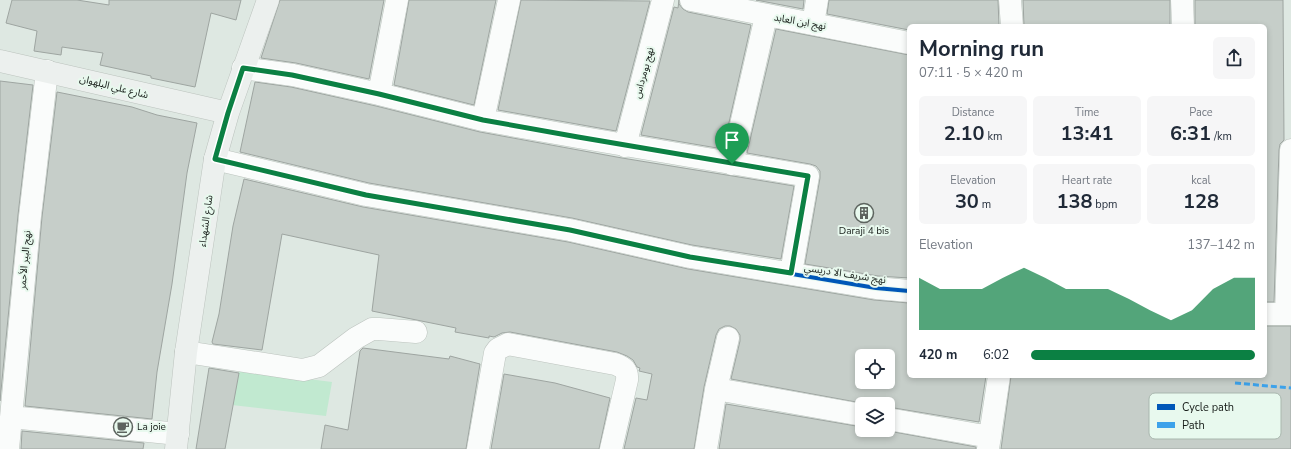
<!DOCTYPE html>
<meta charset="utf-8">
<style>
body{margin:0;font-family:"Nunito Sans","Noto Sans Arabic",sans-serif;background:#f6f6f7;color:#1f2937;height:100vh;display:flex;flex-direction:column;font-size:15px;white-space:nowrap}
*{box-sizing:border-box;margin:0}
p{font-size:13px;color:#747a83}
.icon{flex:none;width:22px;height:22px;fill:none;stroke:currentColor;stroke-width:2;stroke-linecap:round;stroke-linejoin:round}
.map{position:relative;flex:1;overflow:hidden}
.sheet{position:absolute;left:907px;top:24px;width:360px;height:354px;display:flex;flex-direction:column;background:#fff;border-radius:6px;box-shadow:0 2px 6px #0003}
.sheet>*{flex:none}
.tools{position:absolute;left:855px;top:349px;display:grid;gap:8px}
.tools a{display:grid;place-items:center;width:40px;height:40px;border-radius:6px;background:#fff;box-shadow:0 2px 6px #0003;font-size:20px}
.pin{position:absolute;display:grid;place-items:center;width:34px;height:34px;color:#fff;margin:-41px -17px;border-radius:50% 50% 50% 0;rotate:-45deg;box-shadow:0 0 4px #0007}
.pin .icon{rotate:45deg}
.round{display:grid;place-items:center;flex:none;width:42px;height:42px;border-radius:6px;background:#f6f6f7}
.overview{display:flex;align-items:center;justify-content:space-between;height:68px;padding:0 12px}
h1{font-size:22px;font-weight:700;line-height:30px}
.metrics{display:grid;grid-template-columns:repeat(3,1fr);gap:6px;height:68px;padding:4px 12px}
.metrics div{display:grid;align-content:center;border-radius:6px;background:#f6f6f7;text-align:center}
.metrics b{font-size:20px;font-weight:700}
.metrics small{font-size:11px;font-weight:400}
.metrics p{font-size:11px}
.chart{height:112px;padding:8px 12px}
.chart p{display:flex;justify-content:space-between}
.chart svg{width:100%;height:72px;margin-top:4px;fill:#0b8043;opacity:.7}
ul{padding:0 12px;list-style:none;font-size:13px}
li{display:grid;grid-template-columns:64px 48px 1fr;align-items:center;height:30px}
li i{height:10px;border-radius:5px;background:#0b8043}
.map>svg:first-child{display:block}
</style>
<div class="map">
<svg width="1291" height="449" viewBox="0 0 1291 449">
<rect width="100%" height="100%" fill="#dee8e2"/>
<!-- green -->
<path fill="#c1e9d0" d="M239,370L332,382L326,416L232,405Z"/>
<!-- building -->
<path fill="#c6cec9" stroke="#9ea5a1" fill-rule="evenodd" d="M12,0H77L109,5V0H241L236,20L211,13L195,87L151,78V76L100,65L103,53L62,47L61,55L34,51L37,31L6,23Z
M280,0H384L369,79L296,63L261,58Z
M409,0H496L474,105L394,85Z
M521,0L650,1L616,131L498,110Z
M679,0V4L683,9L688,12L751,25L723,149L641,135L674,7L678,8Z
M756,0H804L803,9Z
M829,0H998L999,26H909V30L827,14Z
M1023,0H1170V26H1024Z
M1195,0H1283L1284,140L1280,144L1279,150L1274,302H1265V26H1195Z
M776,29L909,55V278L878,276L805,264L820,178V171L816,166L810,164L747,153Z
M0,81L33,85L18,215L0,401Z
M255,82L291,87L376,106L480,132L622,158L794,186L781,259L692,245L572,218L369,183L240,152Z
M57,92L132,107L157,115L197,123L187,173L172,284L157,372L152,419L25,406L42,217Z
M244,179L363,207L568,242L688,269L874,300L909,303V376H986L979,422L888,407V404H867L731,379L740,341V335L736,329L730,326H725L719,329L716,335L704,387L694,449H624L636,398L647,400L652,374L639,371L640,368L637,367L633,360L627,356L617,352L510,332L502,333L494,337L489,336V338L455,332L456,328L372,311L379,255L282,234L262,350L213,344L212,342L219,314L233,226ZM862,356H888V382H862Z
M1265,326H1291V449H1001L1011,376H1265Z
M363,348L449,359L450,356L480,364L466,449H321L325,425L348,430L360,351Z
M209,368L239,373L225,449H196Z
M504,374L555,383L610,398L599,449H491Z
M726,404L862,427V430H883L976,447V449H719Z
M22,431L144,443L143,449H21Z"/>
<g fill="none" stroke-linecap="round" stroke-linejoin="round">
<defs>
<path id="street" d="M691,0L909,43
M1010,0L1012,26
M1182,0L1183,26
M813,24L817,0
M243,68L293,75L379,94L483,120L578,137L808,176L791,273
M379,94L397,0
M483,120L509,0
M625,146L663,0
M215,159L366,195L570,230L690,257L876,288L909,291
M732,164L766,16
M1265,314H1291
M1286,314L1291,150
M186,352L303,370L319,366L356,338L372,329H379L416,332
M716,389L862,415
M11,417L178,434
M888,419L990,437
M8,449L30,216L47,71
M478,449L495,353L498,349L508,344L615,364C623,367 628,370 627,380L611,449
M706,449L716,389L728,338
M988,449L999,376"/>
<path id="secondary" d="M0,61L228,113
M176,449L186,352L215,159L228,113L268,0"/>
</defs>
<!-- street casing -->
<use href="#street" stroke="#bcc3be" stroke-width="23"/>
<!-- secondary casing -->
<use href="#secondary" stroke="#bcc3be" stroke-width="23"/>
<!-- street -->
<use href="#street" stroke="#fafcfb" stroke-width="22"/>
<!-- secondary -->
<use href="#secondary" stroke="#ecf0ee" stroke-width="22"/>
<!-- quiet -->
<path stroke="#3da2ea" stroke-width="3" stroke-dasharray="6 3" stroke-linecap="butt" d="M1235,383L1291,388"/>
<defs>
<path id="cycleway" d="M243,68L293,75L379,94L483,120L578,137L808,176L791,273
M215,159L366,195L570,230L690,257L876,288L909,291"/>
</defs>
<!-- cycleway casing -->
<use href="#cycleway" stroke="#e8f9ee" stroke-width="6"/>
<!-- cycleway -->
<use href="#cycleway" stroke="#0057b8" stroke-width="4"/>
</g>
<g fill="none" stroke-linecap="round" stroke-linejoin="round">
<defs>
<path id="route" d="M243,68L292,75L379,94L483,120L578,137L808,176L791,273L690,257L570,230L366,195L215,159L228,113Z"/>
</defs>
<!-- route casing -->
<use href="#route" stroke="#fff" stroke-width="8"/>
<!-- route -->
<use href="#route" stroke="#0b8043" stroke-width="5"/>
</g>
<!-- icons -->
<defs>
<symbol id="building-ring" viewBox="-11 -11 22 22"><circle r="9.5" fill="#e8f9ee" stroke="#5d645f" stroke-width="1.5"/><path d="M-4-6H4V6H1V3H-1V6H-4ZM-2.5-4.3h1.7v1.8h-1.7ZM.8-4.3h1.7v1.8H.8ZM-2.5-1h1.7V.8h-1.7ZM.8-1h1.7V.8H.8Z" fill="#5d645f"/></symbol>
<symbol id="cafe-ring" viewBox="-11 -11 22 22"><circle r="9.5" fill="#e8f9ee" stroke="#5d645f" stroke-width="1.5"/><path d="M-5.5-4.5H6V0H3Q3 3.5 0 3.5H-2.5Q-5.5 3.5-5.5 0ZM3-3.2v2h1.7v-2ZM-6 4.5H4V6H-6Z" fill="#5d645f"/></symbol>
</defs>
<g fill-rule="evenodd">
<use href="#building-ring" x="853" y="202" width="22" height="22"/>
<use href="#cafe-ring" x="112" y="416" width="22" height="22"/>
</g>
<g text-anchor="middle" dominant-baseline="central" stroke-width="4" stroke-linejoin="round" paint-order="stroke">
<!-- street labels -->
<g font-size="10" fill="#171d19" stroke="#e8f9ee">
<text transform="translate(800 22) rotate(10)">نهج ابن العابد</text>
<text transform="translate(644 73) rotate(-75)">نهج بومرداس</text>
<text transform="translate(114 87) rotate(14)">شارع علي البلهوان</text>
<text transform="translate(206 221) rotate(-82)">شارع الشهداء</text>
<text transform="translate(25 260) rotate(-85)">نهج البير الأحمر</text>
<text transform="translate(845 274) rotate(9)">نهج شريف الا دريسي</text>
</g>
<!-- poi labels -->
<g font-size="10" fill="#171d19" stroke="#e8f9ee">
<text x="864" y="231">Daraji 4 bis</text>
<text x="137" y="427" text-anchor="start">La joie</text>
</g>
</g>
<!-- legend -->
<rect x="1149" y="393" width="132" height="46" rx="6" fill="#e8f9ee" stroke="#a9b7ae" stroke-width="1"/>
<rect x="1157" y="404" width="18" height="6" fill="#0057b8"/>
<rect x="1157" y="422" width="18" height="6" fill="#3da2ea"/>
<g font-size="11" fill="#171d19">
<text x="1182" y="411">Cycle path</text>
<text x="1182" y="429">Path</text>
</g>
</svg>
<div class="tools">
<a><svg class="icon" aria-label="locate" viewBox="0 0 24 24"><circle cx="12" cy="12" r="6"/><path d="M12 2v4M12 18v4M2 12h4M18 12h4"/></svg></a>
<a><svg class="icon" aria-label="layers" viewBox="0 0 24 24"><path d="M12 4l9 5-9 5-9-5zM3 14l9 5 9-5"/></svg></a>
</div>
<div class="pin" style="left:732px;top:164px;background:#1e9e55"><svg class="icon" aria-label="arrive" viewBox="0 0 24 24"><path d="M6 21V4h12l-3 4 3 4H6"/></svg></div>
<section class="sheet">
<div class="overview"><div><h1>Morning run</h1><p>07:11 · 5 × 420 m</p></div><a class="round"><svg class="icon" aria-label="share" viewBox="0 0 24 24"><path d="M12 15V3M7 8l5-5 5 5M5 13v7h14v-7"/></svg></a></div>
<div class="metrics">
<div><p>Distance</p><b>2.10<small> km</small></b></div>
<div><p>Time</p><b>13:41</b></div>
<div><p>Pace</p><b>6:31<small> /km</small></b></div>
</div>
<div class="metrics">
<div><p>Elevation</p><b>30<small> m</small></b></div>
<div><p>Heart rate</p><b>138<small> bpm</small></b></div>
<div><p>kcal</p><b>128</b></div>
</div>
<div class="chart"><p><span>Elevation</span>137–142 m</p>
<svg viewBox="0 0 160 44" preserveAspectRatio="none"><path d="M0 44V12L10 19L20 19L30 19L40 12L50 6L60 12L70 19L80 19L90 19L100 25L110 32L120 38L130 32L140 19L150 12L160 12V44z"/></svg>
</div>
<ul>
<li><b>420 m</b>6:02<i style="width:100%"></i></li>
</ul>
</section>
</div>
